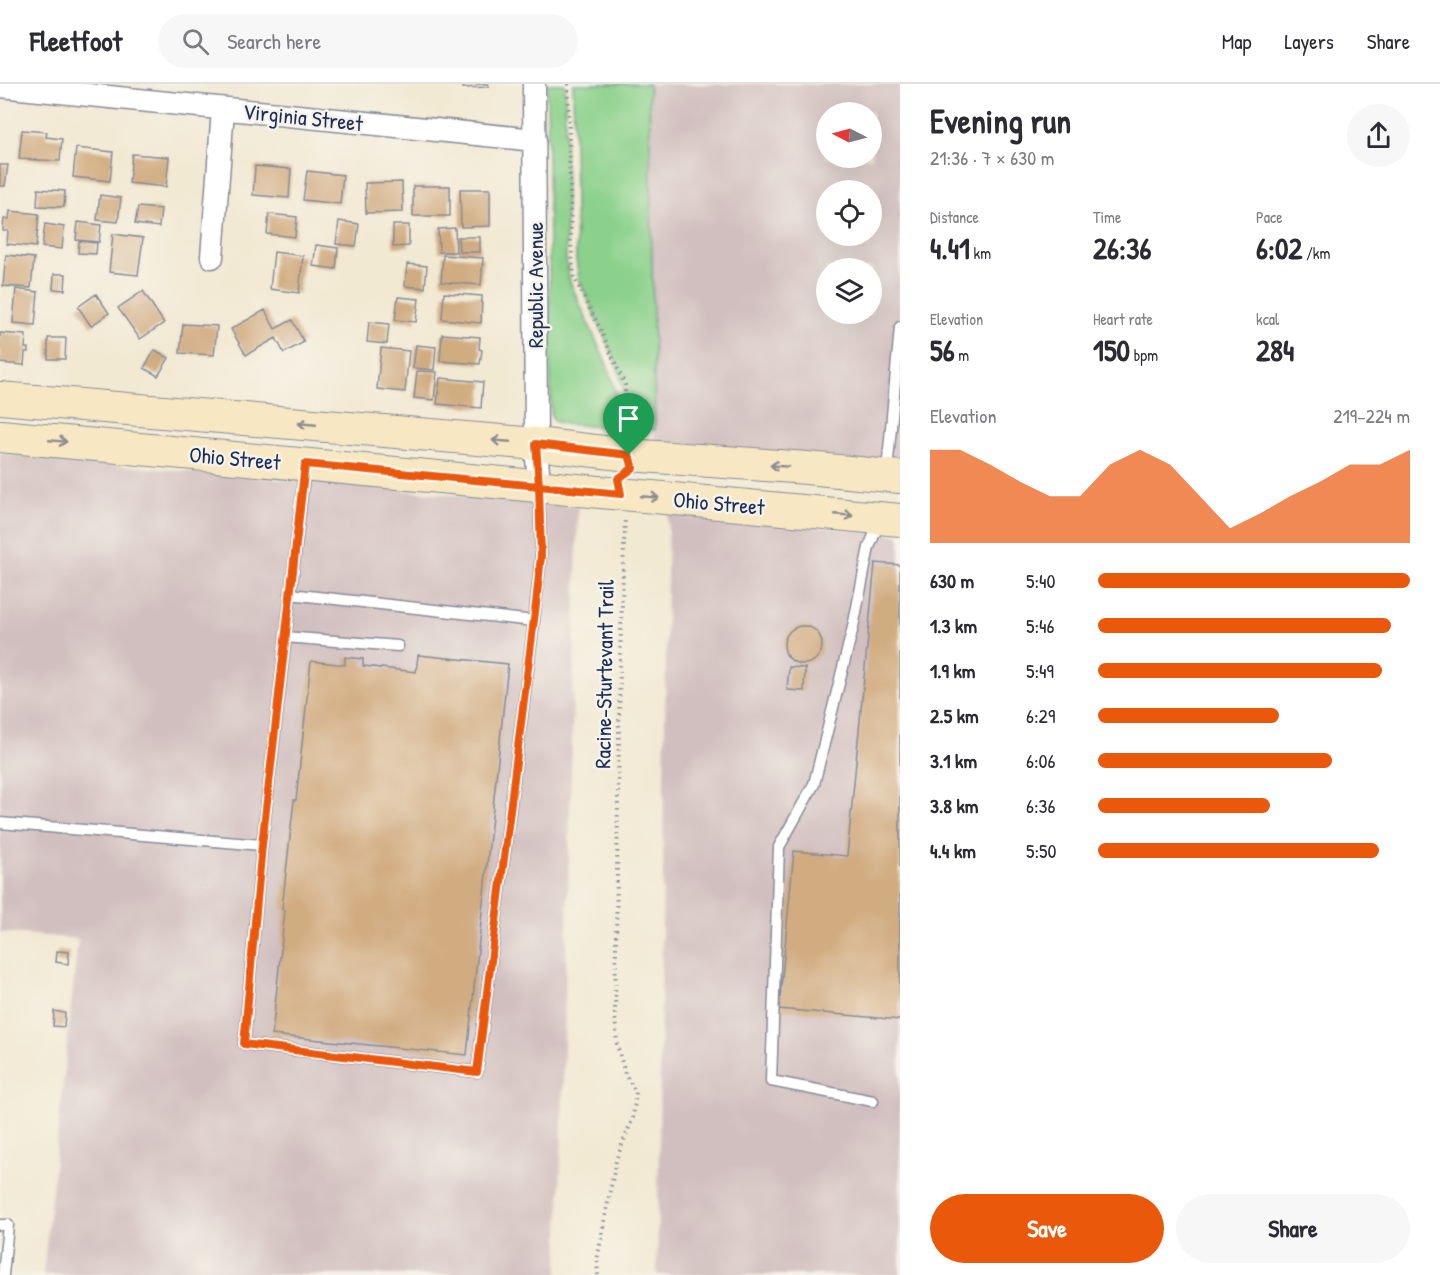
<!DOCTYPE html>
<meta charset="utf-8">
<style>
body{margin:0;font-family:"Patrick Hand",sans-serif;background:#f7f7f7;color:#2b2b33;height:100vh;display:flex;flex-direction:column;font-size:22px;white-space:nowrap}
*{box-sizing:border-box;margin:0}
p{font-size:20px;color:#7c7c81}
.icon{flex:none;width:33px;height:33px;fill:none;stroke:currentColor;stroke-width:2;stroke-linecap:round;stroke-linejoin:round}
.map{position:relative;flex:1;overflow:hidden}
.details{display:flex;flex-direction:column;background:#fff;width:540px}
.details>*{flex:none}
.needle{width:39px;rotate:276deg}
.buttons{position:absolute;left:816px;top:18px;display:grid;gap:12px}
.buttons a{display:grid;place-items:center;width:66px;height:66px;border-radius:50%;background:#fff;box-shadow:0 6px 24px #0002;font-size:30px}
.pin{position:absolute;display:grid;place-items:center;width:51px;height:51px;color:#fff;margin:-62px -26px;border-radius:50% 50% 50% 0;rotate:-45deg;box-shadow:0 0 6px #0007}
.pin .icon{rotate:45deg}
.round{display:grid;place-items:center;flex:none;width:63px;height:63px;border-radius:32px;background:#f7f7f7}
.summary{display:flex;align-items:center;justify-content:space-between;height:102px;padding:0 30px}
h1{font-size:33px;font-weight:700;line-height:45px}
.figures{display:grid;grid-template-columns:repeat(3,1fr);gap:9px;height:102px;padding:6px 30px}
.figures div{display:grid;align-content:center}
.figures b{font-size:30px;font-weight:700}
.figures small{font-size:16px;font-weight:400}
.figures p{font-size:16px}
.chart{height:168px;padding:12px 30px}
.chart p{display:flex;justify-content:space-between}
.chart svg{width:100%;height:108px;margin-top:6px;fill:#ea580c;opacity:.7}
.action{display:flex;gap:12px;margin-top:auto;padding:12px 30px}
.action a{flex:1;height:69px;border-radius:36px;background:#ea580c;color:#fff;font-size:24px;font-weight:700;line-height:69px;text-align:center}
.action a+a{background:#f7f7f7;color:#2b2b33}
ul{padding:0 30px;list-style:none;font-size:20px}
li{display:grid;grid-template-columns:96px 72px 1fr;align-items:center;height:45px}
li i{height:15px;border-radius:8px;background:#ea580c}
header{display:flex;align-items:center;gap:36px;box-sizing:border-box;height:84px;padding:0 30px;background:#fff;border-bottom:2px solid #e1e1e2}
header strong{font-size:28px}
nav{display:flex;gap:33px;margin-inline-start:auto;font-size:21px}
.search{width:420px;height:54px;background:#f7f7f7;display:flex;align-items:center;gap:15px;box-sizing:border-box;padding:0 21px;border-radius:33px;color:#7c7c81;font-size:22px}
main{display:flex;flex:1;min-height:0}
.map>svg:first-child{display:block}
</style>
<header>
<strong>Fleetfoot</strong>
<div class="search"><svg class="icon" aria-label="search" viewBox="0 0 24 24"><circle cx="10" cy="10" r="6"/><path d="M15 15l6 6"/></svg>Search here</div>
<nav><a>Map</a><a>Layers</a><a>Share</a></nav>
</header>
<main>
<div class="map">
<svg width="900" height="1191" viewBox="0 0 900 1191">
<rect width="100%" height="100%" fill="#f7f3e8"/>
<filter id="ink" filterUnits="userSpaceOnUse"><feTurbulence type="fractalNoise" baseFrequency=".0167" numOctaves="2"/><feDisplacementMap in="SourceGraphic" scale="12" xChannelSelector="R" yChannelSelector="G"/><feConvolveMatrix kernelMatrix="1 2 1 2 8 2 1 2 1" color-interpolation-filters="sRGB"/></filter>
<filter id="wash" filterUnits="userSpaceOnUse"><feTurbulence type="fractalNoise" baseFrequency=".008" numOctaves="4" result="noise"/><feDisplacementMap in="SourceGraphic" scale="24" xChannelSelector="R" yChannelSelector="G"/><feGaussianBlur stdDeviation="1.35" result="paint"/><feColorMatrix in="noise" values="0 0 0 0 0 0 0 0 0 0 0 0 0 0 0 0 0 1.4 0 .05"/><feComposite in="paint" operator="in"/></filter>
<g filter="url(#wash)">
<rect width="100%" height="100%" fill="#f2e9d3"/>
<!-- industrial -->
<path fill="#d1bfbf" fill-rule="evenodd" d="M649,0H900V381L655,358ZM826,28H872V74H826ZM826,106H872V152H826ZM826,184H872V230H826Z
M0,368L83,378L578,422L558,1191H43L78,855L0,848Z
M668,428L900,451V1191H657Z"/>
<!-- green -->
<path fill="#8bd18b" stroke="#538074" stroke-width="1.5" d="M547,0H565L566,174L570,198L609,286L616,309L620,329L621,344L565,340L554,337L551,331Z
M573,0H649L655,346L631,345L624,306L616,278L586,212L579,194L576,176Z"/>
<g id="blocks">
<!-- building -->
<path fill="#d1ac81" d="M463,0H488V3L463,4Z
M22,46L47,48L46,53L62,55L60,77L19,75Z
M76,64L113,68L110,97L73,93Z
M132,70L169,73L166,103L129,99Z
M0,81H8L5,102H0Z
M255,82L291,85L289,114L253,111Z
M307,87L343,91L340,120L303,116Z
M402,98L403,128L366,129L365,99Z
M413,102H450V132H413Z
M38,105L65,107L64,123L37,122Z
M460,105H490V142L461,143Z
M100,111L121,114L118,138L97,136Z
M138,123L161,125L159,143L135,140Z
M10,127L39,130L36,163L7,160L8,147H3L4,135H9Z
M269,130L297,133L295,153L267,150Z
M339,137L359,140L356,162L336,160Z
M78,138L101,141L99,158L76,156Z
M45,140L64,143L62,165L42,163Z
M393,141H409V162L393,163Z
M455,144L456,168H439L438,145Z
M113,150L143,154L138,191L109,188Z
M458,153H480V168H459Z
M79,157L97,159L96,170L78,169Z
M316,161L338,164L336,185L313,182Z
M274,168L303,172L299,209L270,205Z
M6,171L34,174L31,204L3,202Z
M443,171L483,174L481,201L441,198Z
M407,180L427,182L425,204L405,202Z
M54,190H66L65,206L53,205Z
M16,205L38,208L35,241L13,239Z
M143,207L164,239L140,255L118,224Z
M444,209L482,212L481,239L442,235Z
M96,210L109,229L91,242L78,223Z
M398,213L419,215L416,238L395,236Z
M265,226L275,245L292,236L304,258L284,269L276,254L246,271L231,245Z
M369,238L389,240L387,260L367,258Z
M183,240L217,242L214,271L180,269Z
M0,249L26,251L25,264H28V268H25L24,281L0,279Z
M442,250L480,253L479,265L482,266L480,280L440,277Z
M48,254H66L65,275H48Z
M416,261L436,263L434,286L413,284Z
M381,264L409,267L405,308L377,305Z
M155,266L169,274L158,292L144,284Z
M417,287L437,288L434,316L414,314Z
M440,294L483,298L481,324L437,320Z
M875,479L900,481V936L779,925L794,767L847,772Z
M784 561a19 19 0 1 1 38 0a19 19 0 1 1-38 0Z
M418,571L508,580L467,971L272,951L285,826L282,825L294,716H296L311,577L345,581V573L363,575V582L416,588Z
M789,583L805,584L804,607L787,606Z
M57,867L69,868L68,880L56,878Z
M54,927L65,929L64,943L53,942Z"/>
</g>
</g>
<g filter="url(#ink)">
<use href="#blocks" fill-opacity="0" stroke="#868c98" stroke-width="1.5"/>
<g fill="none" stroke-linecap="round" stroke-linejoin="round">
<defs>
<path id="lane" d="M887,388L900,243
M290,510L534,537L541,472L539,406
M285,553L398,562
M0,739L262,761L305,383
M262,761L244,960L477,988L534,537
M873,1017L771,997L779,763L814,700L853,543L869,463L880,437
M0,1141H8L3,1191"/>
<path id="street" d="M534,0L536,360L539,402
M0,2L535,56
M212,173L223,25"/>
<path id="secondary" d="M0,314L536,360L629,371L807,384L900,393
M0,352L900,436"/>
</defs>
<!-- lane casing -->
<use href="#lane" stroke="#868c98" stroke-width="13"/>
<!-- street casing -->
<use href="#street" stroke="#868c98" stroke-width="25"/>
<!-- secondary casing -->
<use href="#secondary" stroke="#868c98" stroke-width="34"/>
<!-- path -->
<path stroke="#868c98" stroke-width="4" stroke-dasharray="1.5 4.5" stroke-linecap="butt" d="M568,0L571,159L574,193L601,247L625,301L626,348
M598,1191L597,1176L616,1076L633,1034L636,1008L625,990L617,960L615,930L620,575L625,433"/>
<!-- lane -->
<use href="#lane" stroke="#fff" stroke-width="10"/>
<!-- street -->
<use href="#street" stroke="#fff" stroke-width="22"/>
<!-- secondary -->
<use href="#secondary" stroke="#f7e8c3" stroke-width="32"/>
</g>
<!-- one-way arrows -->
<defs><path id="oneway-shaft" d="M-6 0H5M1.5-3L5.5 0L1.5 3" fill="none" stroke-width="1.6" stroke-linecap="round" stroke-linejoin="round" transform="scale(1.5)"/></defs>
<g stroke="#898c90">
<use href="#oneway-shaft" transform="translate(307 340) rotate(-175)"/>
<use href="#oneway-shaft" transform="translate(58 357) rotate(5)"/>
<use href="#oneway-shaft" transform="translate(501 357) rotate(-175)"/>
<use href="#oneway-shaft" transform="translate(779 382) rotate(-176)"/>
<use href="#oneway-shaft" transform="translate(650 413) rotate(5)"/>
<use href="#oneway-shaft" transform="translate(844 431) rotate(5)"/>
</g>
</g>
<g fill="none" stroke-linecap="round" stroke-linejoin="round" filter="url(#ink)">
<defs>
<path id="route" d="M629,371L536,360L539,402L305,380L262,761L244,960L477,988L536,520L541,472L539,402L621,410L618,395L633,384L629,371"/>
</defs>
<!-- route casing -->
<use href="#route" stroke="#fff" stroke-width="12"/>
<!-- route -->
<use href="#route" stroke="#ea580c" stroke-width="8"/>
</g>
<g text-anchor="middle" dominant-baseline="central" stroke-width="5" stroke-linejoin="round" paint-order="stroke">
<!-- street labels -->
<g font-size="22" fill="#1b2f5e" stroke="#f7f3e8">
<text transform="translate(303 33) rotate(6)">Virginia Street</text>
<text transform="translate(535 201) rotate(-90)">Republic Avenue</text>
<text transform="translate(235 374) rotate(5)">Ohio Street</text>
<text transform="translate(719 419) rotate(5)">Ohio Street</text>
<text transform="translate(604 590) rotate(-89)">Racine-Sturtevant Trail</text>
</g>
</g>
</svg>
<div class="buttons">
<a><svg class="needle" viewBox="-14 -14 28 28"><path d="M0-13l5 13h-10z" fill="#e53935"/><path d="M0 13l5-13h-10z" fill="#7c7c81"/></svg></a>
<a><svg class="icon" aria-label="locate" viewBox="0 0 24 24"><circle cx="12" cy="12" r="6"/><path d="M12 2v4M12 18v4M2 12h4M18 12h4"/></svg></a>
<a><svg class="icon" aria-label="layers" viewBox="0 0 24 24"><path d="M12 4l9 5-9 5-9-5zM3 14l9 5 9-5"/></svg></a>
</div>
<div class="pin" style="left:629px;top:371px;background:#1e9e55"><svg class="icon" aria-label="arrive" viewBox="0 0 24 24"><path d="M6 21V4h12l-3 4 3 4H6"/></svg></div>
</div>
<section class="details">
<div class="summary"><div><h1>Evening run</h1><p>21:36 · 7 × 630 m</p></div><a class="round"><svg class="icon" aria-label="share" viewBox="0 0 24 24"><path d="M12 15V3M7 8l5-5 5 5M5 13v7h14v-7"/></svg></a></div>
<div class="figures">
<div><p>Distance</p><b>4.41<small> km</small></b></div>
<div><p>Time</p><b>26:36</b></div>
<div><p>Pace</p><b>6:02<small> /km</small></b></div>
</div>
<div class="figures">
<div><p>Elevation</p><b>56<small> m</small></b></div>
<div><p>Heart rate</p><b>150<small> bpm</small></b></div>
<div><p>kcal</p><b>284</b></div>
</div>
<div class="chart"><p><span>Elevation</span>219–224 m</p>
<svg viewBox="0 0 160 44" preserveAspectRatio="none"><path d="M0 44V6L10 6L20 12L30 19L40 25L50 25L60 12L70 6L80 12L90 25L100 38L110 32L120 25L130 19L140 12L150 12L160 6V44z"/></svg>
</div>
<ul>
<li><b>630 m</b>5:40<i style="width:100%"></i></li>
<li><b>1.3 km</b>5:46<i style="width:94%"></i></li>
<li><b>1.9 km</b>5:49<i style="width:91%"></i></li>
<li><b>2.5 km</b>6:29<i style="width:58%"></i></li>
<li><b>3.1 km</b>6:06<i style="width:75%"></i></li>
<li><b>3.8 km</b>6:36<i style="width:55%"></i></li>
<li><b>4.4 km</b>5:50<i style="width:90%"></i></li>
</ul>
<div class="action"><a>Save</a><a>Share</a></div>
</section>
</main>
